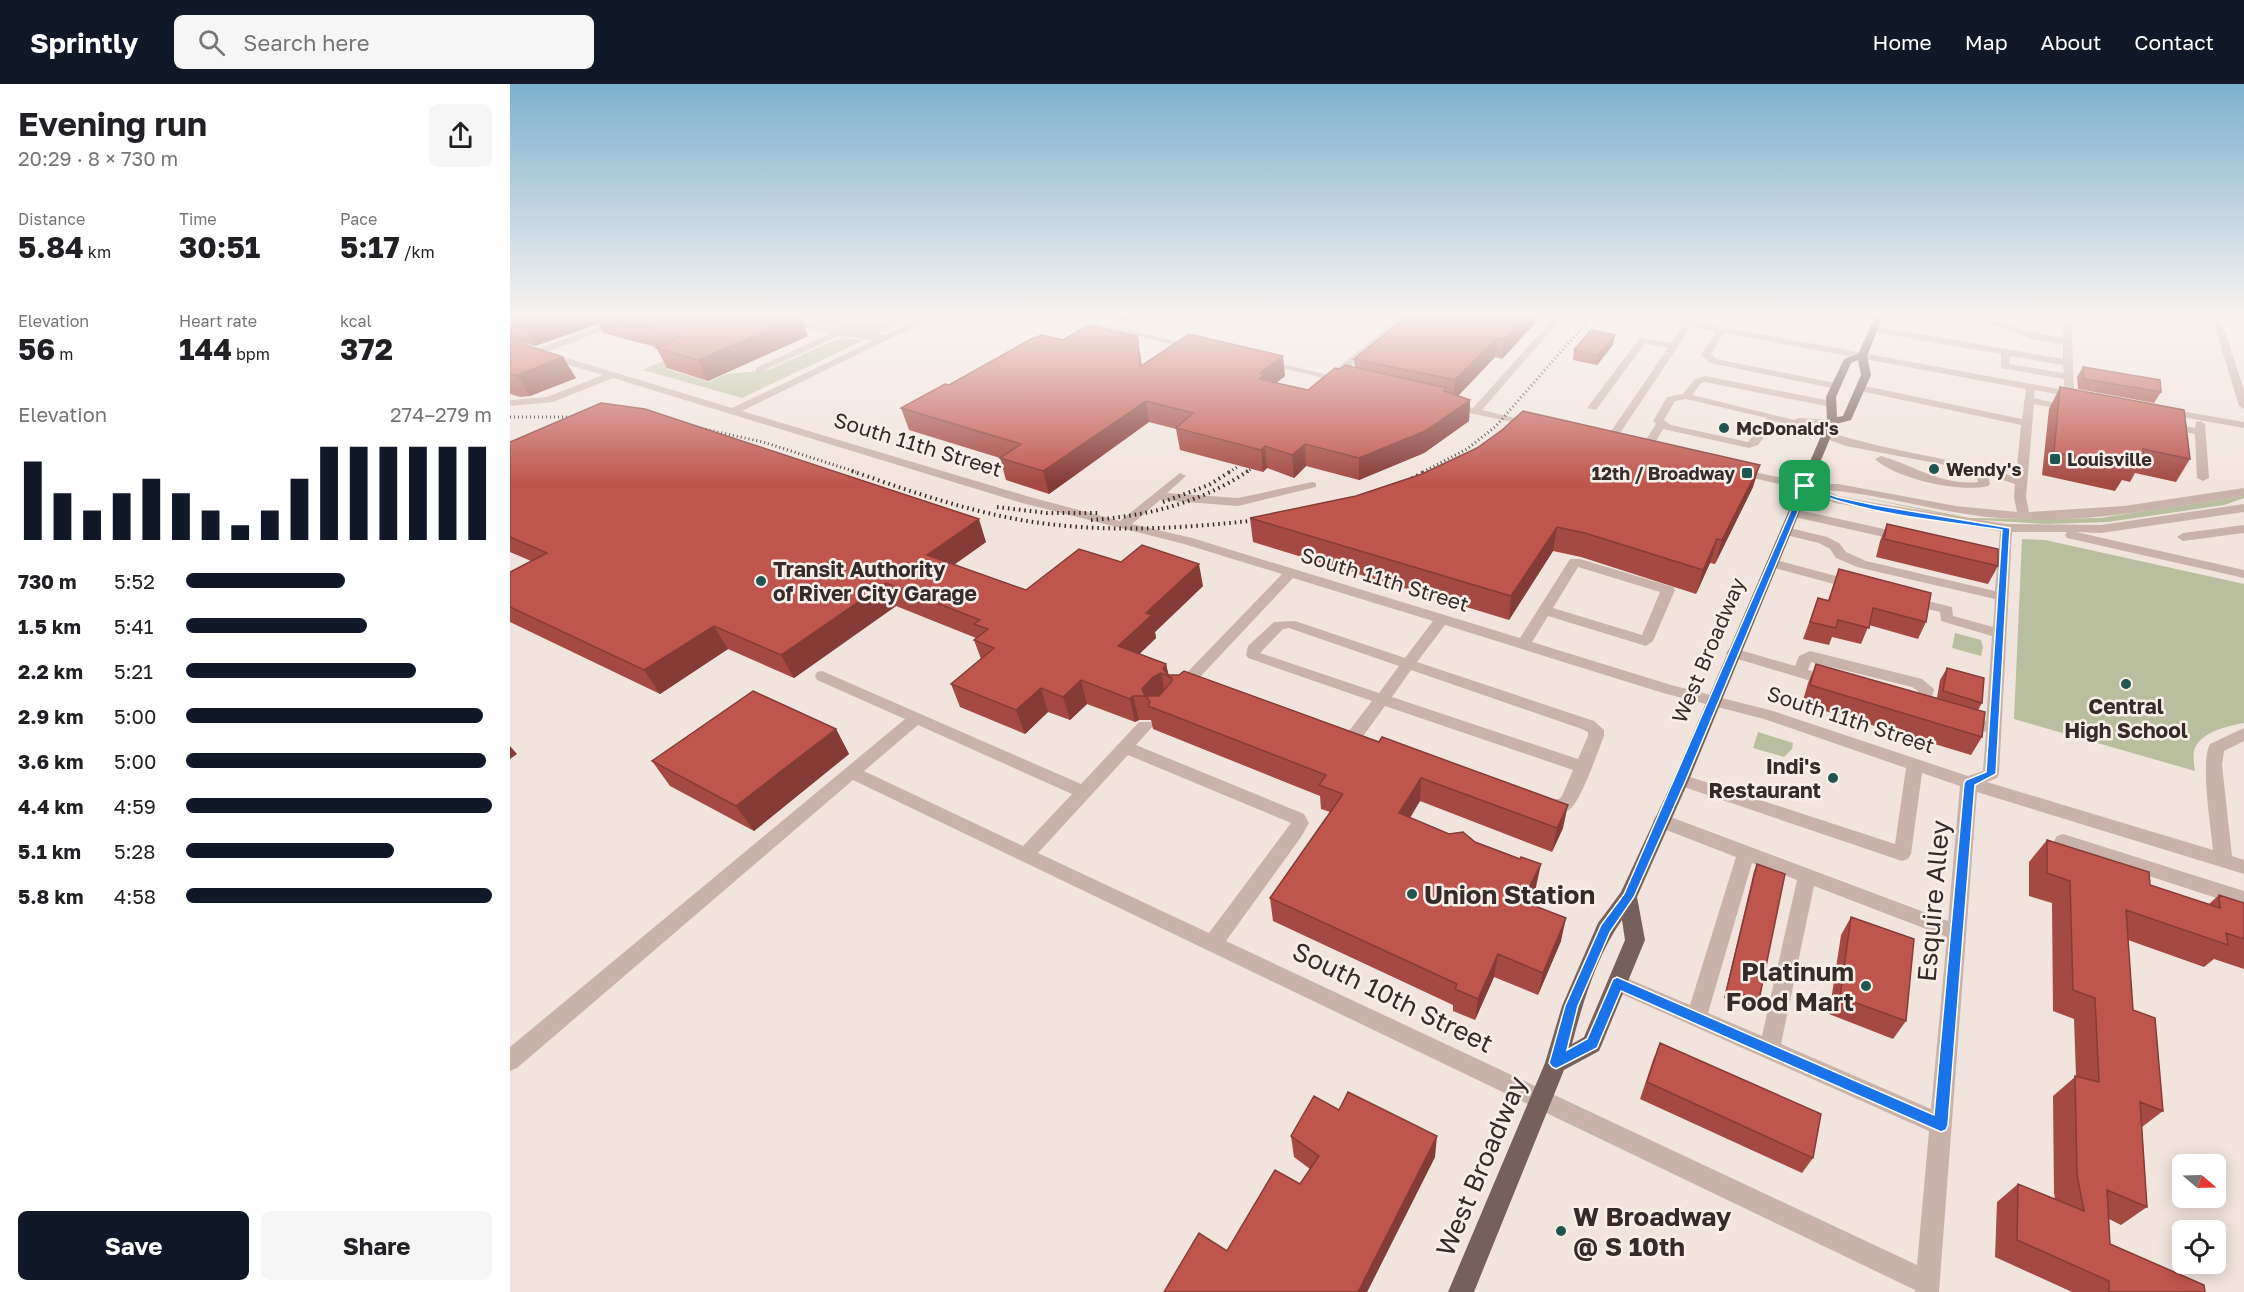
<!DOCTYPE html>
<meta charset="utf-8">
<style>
body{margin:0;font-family:"Golos Text",sans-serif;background:#f6f6f6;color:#202124;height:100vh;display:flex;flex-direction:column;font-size:22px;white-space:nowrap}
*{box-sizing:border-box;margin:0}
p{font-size:20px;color:#757577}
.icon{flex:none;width:33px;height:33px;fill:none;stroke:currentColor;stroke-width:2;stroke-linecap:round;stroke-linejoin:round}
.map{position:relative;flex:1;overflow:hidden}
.details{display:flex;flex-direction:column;background:#fff;width:510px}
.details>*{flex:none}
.needle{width:39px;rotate:109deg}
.tools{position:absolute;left:1662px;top:1070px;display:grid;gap:12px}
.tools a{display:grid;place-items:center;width:54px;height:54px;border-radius:9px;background:#fff;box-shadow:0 3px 15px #0003;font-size:30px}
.pin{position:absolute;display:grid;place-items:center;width:51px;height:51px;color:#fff;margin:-26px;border-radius:12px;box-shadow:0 3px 9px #0006}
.round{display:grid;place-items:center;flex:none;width:63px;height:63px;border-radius:9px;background:#f6f6f6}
.overview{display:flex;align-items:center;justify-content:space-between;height:102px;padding:0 18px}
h1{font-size:33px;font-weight:700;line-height:45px}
.figures{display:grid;grid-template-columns:repeat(3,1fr);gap:9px;height:102px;padding:6px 18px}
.figures div{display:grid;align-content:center}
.figures b{font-size:30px;font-weight:700}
.figures small{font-size:16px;font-weight:400}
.figures p{font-size:16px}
.chart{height:168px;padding:12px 18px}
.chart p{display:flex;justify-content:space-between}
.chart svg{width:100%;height:108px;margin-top:6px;stroke:#111827;stroke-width:6}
.action{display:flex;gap:12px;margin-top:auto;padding:12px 18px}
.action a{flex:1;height:69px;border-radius:9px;background:#111827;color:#fff;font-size:24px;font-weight:700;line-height:69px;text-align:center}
.action a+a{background:#f6f6f6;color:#202124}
ul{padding:0 18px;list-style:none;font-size:20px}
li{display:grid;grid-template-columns:96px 72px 1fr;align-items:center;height:45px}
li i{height:15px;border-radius:8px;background:#111827}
header{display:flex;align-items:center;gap:36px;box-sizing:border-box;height:84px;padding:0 30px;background:#111827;color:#fff}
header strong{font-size:28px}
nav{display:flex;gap:33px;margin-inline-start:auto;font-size:21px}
.search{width:420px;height:54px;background:#f6f6f6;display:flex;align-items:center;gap:15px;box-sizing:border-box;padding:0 21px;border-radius:9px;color:#757577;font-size:22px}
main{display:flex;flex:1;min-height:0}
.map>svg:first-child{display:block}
</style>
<header>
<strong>Sprintly</strong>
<div class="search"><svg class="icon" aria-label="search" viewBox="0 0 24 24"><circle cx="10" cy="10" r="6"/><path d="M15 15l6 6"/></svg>Search here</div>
<nav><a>Home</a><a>Map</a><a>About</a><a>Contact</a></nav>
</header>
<main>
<section class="details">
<div class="overview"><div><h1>Evening run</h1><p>20:29 · 8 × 730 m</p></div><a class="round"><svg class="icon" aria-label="share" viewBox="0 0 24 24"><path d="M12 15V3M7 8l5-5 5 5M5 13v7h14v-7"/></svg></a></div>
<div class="figures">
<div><p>Distance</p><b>5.84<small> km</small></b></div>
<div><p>Time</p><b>30:51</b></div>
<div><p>Pace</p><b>5:17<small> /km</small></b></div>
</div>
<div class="figures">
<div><p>Elevation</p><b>56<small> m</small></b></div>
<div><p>Heart rate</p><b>144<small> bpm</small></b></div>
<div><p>kcal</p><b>372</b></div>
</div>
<div class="chart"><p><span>Elevation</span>274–279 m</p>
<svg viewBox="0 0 160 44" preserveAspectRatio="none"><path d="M5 44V12M15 44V25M25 44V32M35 44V25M45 44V19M55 44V25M65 44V32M75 44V38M85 44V32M95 44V19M105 44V6M115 44V6M125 44V6M135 44V6M145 44V6M155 44V6"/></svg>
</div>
<ul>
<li><b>730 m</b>5:52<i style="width:52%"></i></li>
<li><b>1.5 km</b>5:41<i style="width:59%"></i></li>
<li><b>2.2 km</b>5:21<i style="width:75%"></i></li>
<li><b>2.9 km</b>5:00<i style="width:97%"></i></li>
<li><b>3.6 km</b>5:00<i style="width:98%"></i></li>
<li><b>4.4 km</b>4:59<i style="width:100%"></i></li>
<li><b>5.1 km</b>5:28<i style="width:68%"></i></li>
<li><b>5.8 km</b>4:58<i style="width:100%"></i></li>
</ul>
<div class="action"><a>Save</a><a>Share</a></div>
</section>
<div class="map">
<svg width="1734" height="1208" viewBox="0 0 1734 1208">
<rect width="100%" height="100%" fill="#f1e4dd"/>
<!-- green -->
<path fill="#b9bf9e" d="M296,230H409L366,250L343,248L298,237L308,233Z
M330,254L354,256L232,314L133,286L155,276L166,280L156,285L199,298L216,290L258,286Z
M1340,411L1460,434L1530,435L1590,434L1734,412V414L1714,421L1598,438L1535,440L1456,435Z
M1512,455L1535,456L1734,500V639C1718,642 1689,648 1684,667C1683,673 1684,681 1685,687L1504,635Z
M1445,549L1471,556L1473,563L1471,572L1442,564Z
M1248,648L1283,659L1282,665L1274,673L1243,664Z"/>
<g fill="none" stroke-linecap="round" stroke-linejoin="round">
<!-- minor -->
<path fill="#c8b2a9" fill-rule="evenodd" d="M124,230H135L37,268L222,324L365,256L328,252L249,289L246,288V284L319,250L255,232L254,230H266L327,246L375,251L420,230H430L232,327L520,413L610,437L670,389L676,392L657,409L728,414L802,398L806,399V403L728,422L650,416L622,440L682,454L1010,554L1060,475H1070L1163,503L1165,506L1143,557L1136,562L1038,532L1022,558L1161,601L1263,627L1458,692L1473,687L1476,648L1449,640L1446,636L1449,632L1454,631L1476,637L1482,552L1431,537L1430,528L1396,520L1394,517L1401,513L1442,523L1443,532L1483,543L1485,515L1347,483L1326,474L1320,465L1309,459L1272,450L1270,447L1276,443L1317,453L1329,459L1336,468L1356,477L1485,507L1490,447L1325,419L1291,405L1222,389L1220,387L1226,384L1300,400H1328L1446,422L1507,428L1504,413L1505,400L1478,391L1480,400L1478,402C1451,409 1386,395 1365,375L1371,372C1403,381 1432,402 1468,398L1467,395L1458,389L1457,385L1336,362L1266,337L1248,361L1239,364L1153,345L1139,369H1131L1129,367L1146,340L1143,337L1157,313L1173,310L1185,295L1195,292L1321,317L1326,320L1321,323L1195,298L1191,299L1182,311L1284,336L1289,334L1326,336L1327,338L1322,341L1296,340C1363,366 1436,372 1506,393L1511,341L1350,307L1345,304L1350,301L1512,335L1516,305L1214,249L1201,270L1206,275L1330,300L1331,302L1326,305L1200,279L1191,271L1206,248L1181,243L1102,361L1098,362L1093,359L1158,264L1135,259L1086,326L1077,324L1130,254L1161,259L1173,241L1125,233L1121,230H1137L1176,237L1181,230H1189L1184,238L1554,306V295L1491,284V270L1364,248L1359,245L1364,242L1553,275V260L1522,255L1491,243L1420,230C1465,225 1509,248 1553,254V230H1561L1564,308L1571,311L1566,314L1525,306L1524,314L1566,324L1561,327L1524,320L1516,413L1519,428L1614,422L1734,404V412C1654,424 1572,441 1490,434C1431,430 1374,410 1315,406L1328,412L1365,419L1496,440L1591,441L1734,420V428L1591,449L1566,448L1734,486V494L1557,454L1555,451L1557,448H1502L1489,690L1487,694L1477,698L1703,766C1701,743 1690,678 1700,660L1734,644V657L1714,667L1712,681L1722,772L1734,776V790L1467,708L1429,1208H1405V1206L343,696L7,984L0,987V963L395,635L307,596L305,592L307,588L312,587L571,700L629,638H641L643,642L626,661L794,730L799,739L791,753L716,857L1407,1181L1419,1047L1100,905L1097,899L1100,893L1107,890L1180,921L1226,773L1146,742L1143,737L1146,732L1152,730L1158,732L1438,837L1450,702L1412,689L1401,770L1398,775L1392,777L1165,700L1163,696L1165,692L1171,690L1385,760L1396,684L1254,635L1153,609L935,541L907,578L1084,637L1094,646V652C1088,667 1071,717 1060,725C1052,731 1041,728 1032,726L1030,721L1032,716L1049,715L1052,712L1063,686L875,622L851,655H839L837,651L839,647L862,617L738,574L736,571L738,562L764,538L785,537L895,574L923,537L783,494L676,608H666L664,604L666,600L772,490L674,460L512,419L103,294L43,318L0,322V316L37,313L93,291L0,263V257L27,265ZM1500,272L1553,281L1554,289L1499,280ZM1176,315L1257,334L1238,358L1161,341L1154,336L1165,317ZM1068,483L1150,508L1132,551L1043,524ZM779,544L889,582L869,609L750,569L773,545ZM901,586L1072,645L1078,648V652L1068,675L882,613ZM408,641L562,710L513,762L354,687ZM618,671L781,739L699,849L528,769ZM1242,779L1287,796L1252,952L1198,929ZM1304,802L1437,853L1421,1025L1271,960Z
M537,230H550L690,263L685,266Z
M894,230H903L828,293L835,295V299L751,279L756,276L819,291Z
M1047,230H1055L972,326L1026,339V343L936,324V320L940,319L963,324Z
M1209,230H1225L1250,236L1246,239Z
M1701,230H1709L1734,306V325L1729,322Z
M1654,324L1734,338V344L1650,329L1649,327Z
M1690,337L1695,340L1699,394L1693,397L1687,394L1685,350L1654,344L1653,342L1658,339L1685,344L1686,338Z
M1284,425L1392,449L1398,453L1392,457L1280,432V426Z
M1734,441V449L1673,457L1667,453L1673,449Z
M1262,475L1348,498L1350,501L1343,505L1257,482L1256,479Z
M1223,564L1285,582L1289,572L1300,567L1412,595L1424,605C1422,617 1415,631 1402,627L1399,623L1408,613V607L1402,603L1301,578L1298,586L1326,594L1328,598L1321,603L1218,572L1216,569L1218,566Z
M1553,750L1734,807V823L1547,762L1544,757L1547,752Z"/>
<!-- major -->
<path fill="#77605b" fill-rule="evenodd" d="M1366,230H1374L1357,272L1361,291L1341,336L1326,340L1179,696L1127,813L1135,856L1092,960L1089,967L1054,986L964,1208H938L1035,979L1052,922L1088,839L1111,808L1163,696L1317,338L1316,313L1334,275L1348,270ZM1348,276L1351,291L1333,332L1327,333L1326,313L1341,279ZM1112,836L1115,856L1074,953L1062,960C1073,918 1087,871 1112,836Z"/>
<!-- rail-far1 -->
<path stroke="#362b29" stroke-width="3" stroke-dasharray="1 3" stroke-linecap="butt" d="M1693,230L1734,236
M0,333H74
M176,341L253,358L346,388
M719,388L729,382
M736,388L741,385
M913,388L957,365L985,343L1084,230"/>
<!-- rail -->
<path stroke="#362b29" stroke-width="4" stroke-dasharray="1.5 4" stroke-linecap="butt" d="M342,387C399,407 457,427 517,437C597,450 678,444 758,435
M897,397L916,387
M653,418L699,401L721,387
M487,423L537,429H591
M581,436C638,432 690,419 738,387"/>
</g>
<!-- wall -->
<path fill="#a44a42" d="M0,230H280L290,232L298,252L198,297L157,284L146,263L93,249L88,240L25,262L1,256L66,294L20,312L10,313L0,310Z
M582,230H629L616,237Z
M1489,230H1528L1525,235Z
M1025,232L1024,240L992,275L985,273L948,312L960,316L959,337L914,369L849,396L796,382L784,394L757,384L753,388L670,366L666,345L639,338L539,410L496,396L490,374L399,346L391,324L439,301L632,281L775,292L766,299L798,306L830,285L845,283L844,275Z
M1103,261L1087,281L1063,276L1064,266Z
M1573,283L1651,308L1644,319L1568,305L1567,293Z
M1550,303L1680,375L1666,398L1625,389L1620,398L1612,396L1605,407L1532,391L1539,325Z
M0,358L476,458L444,481L516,506L611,478L693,502L645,548L646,554L629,570L656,580L658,591L1053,744L1042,768L910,717L900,734L939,750L965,758L1026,803L1018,820L1051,857L1028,911L984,893L965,936L943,927V921L763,837L760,814L820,728L811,725L810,712L643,645L641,636H629L625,638L577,620L560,636L538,628L515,650L450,623L441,600L471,575L464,556L466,554L386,522L284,594L218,565L150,610L0,538V488L21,477L0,468Z
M1243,403L1205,480L1200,479L1186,510L1071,473L1043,467L999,536L743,458L740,434Z
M1377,440L1488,482L1478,500L1366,473L1370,457Z
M1329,485L1416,538L1408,555L1359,541L1351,560L1322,553L1319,561L1293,555L1308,514L1318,516Z
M1306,580L1427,614L1430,596L1437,584L1472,619L1468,626L1472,653L1461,671L1292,620L1298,599Z
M326,645L339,670L244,747L160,702L142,677Z
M1537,756L1640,801L1699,820L1709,811L1734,819V885L1704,875L1694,883L1618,856L1623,926L1653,1027L1632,1043L1637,1123L1611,1141L1599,1135L1600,1160L1695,1208H1562L1485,1173L1487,1118L1508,1100L1545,1115L1544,1109L1543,1012L1566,992L1564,935L1543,927L1542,819L1519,812V778Z
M1247,780L1248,921L1245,927L1214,914L1244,787Z
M1341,833L1396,937L1383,955L1319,930L1331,851Z
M1150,959L1303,1074L1292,1089L1130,1015L1143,976Z
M829,1026L925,1073L857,1208H654L717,1167L790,1100L800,1085L784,1073L781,1052Z"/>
<!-- shaded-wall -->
<path fill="#863c36" d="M49,230H82L88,240L25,262L12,242Z
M615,230H629L616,237Z
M1019,230H1028L1025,232L1024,240L992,275L994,256Z
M290,232L298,252L198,297L188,276Z
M1105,251L1103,261L1087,281L1088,271Z
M987,254L985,273L944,316L945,296Z
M773,272L775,292L756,307L749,295L750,289Z
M53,273L66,294L20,312L7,291Z
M960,316L959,337L914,369L849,396V374Z
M636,317L639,338L539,410L533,387Z
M795,360L796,382L784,394L782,371Z
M755,362L757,384L753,388L751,366Z
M1250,381L1243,403L1205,480L1212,456Z
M469,435L476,458L426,493L417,471Z
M1047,443L1043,467L999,536L1001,512Z
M1207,455L1200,479L1186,510L1193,486Z
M689,480L693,502L645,548L646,554L613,586L608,562L636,529Z
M376,499L386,522L284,594L271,571Z
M204,542L218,565L150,610L134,586Z
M656,580L659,592L653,585Z
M651,589L656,612L640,618L636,612H633L632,605L643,593Z
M571,596L577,620L560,636L553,613Z
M531,604L538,628L515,650L506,626Z
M623,612L629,636L625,638L620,615Z
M326,645L339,670L244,747L226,722Z
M0,662L7,670L0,675Z
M911,694L910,717L888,753L889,729Z
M1058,721L1053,744L1042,768L1047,744Z
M1031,780L1026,803L1008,840L1012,817Z
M1056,834L1051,857L1028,911L1033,889Z
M988,870L984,893L965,936L968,915Z
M927,1052L925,1073L857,1208H848Z"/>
<!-- building -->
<path fill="#bf564d" stroke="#863c36" stroke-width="1.5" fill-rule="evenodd" d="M0,230H49L12,242L0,239Z
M85,230H280L290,232L188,276L146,264L172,253Z
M900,230H1019L994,256L987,254L945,296L844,275Z
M577,242H582L627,252L631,282L679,250L773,272L750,289L755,290L749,295L798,306L825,284L830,285L835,281L937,304L934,307L960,316L915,347L849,374L795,360L782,371L755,362L751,366L666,344L683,329L636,317L533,387L490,374L511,360L391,324L435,300L439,301L521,255L532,251L553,256Z
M1081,246L1105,251L1088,271L1064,266Z
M0,256L53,273L7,291H0Z
M1573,283L1650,296L1651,308L1574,295Z
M1550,303L1674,326L1680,375L1633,365L1634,375L1620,372L1619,384L1544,368Z
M91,319L135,325L469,435L417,471L516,506L569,465L611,478L632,461L689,480L636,529L642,531L608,562L656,580L653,585L658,591H669L674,587L869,658L872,653L1058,721L1047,744L911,694L889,729L939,750L953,748L965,758L1010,775L1011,773L1031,780L1012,817L1056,834L1033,889L988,870L968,915L945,905L947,900L760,814L833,710L809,701L816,691L638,622L640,618L636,612H623L620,615L571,596L553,613L531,604L506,626L441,600L484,564L464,556L478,545L464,540L470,536L376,499L271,571L204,542L134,586L0,523V488L37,469L0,453V358ZM651,589L662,594V597L649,612H635L632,605L643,593Z
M1013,327L1250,381L1212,456L1207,455L1193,486L1075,449L1047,443L1001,512L740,434L846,412L912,390L967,364L992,346Z
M1377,440L1488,465V482L1374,455Z
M1329,485L1421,509L1416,538L1363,524L1359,544L1328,536L1326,544L1300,538L1308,514L1319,517Z
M1306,580L1475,628L1472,653L1300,601Z
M1437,584L1474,594L1472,619L1433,607Z
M243,607L326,645L226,722L142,677Z
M1537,756L1639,788L1640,801L1710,824L1709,811L1734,819V855L1716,849L1718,861L1616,826L1623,926L1645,934L1653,1027L1630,1018L1637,1123L1597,1106L1600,1160L1694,1201L1695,1208H1599V1197L1507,1156L1508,1100L1574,1127L1567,1091L1565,992L1589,998L1585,914L1563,906L1560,797L1537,789Z
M1247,780L1275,790L1248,921L1216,908Z
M1341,833L1404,855L1396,937L1330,913Z
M1150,959L1311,1030L1303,1074L1137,998Z
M838,1008L927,1052L848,1208H654L689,1149L717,1167L765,1086L790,1100L809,1072L781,1052L804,1012L829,1026Z"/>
<!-- sky -->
<linearGradient id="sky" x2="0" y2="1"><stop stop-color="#7db1ce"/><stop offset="0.58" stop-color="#f9f3f0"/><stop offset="1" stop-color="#f9f3f0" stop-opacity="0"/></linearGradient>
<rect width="1734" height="399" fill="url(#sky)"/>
<!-- route -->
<path fill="#1a73e8" stroke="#fff" stroke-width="1.5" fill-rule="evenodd" d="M1292,401L1327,413L1365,421L1500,444L1486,690L1465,701L1438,1041L1436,1046L1431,1048L1111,907L1087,964L1046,985L1042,983L1039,979L1055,922L1091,841L1114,810ZM1297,406C1358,431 1428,436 1492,446L1476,688L1456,696L1454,699L1424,1031L1107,893L1103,895L1077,955L1057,966L1068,922L1100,848L1124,813L1176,696Z"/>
<!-- markers -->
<g fill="#215550" stroke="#f8efe9" stroke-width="2">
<circle cx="1214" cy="344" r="6"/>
<rect x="1539" y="369" width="12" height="12" rx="3"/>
<circle cx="1424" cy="385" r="6"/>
<rect x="1231" y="383" width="12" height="12" rx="3"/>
<circle cx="251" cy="497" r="6"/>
<circle cx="1616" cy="600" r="6"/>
<circle cx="1323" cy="694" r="6"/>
<circle cx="902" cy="810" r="6"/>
<circle cx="1356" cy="902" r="6"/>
<circle cx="1051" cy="1147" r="6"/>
</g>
<g text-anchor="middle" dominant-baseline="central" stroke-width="5" stroke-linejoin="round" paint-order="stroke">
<!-- far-poi labels -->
<g font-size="18" font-weight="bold" fill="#362b29" stroke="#f8efe9" text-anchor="start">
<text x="1226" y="344">McDonald's</text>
<text x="1557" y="375">Louisville</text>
<text x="1436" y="385">Wendy's</text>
<text x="1225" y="389" text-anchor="end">12th / Broadway</text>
</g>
<!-- street labels -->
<g font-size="21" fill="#362b29" stroke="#f8efe9">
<text transform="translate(408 360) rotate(17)">South 11th Street</text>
<text transform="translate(875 495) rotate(17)">South 11th Street</text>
<text transform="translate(1198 566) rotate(-67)">West Broadway</text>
<text transform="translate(1341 635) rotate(18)">South 11th Street</text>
</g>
<!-- poi labels -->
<g font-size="21" font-weight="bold" fill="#362b29" stroke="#f8efe9" text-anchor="start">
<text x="263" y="485">Transit Authority<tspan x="263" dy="24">of River City Garage</tspan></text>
<text x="1616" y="622" text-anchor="middle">Central<tspan x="1616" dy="24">High School</tspan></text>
<text x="1311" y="682" text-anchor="end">Indi's<tspan x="1311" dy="24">Restaurant</tspan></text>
</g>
<!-- near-poi labels -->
<g font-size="26" font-weight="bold" fill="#362b29" stroke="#f8efe9" text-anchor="start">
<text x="914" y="810">Union Station</text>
<text x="1344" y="887" text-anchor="end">Platinum<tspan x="1344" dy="30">Food Mart</tspan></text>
<text x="1063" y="1132">W Broadway<tspan x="1063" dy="30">@ S 10th</tspan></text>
</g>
<!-- near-street labels -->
<g font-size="26" fill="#362b29" stroke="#f8efe9">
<text transform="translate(1423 817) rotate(-85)">Esquire Alley</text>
<text transform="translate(883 913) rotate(26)">South 10th Street</text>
<text transform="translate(971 1082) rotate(-67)">West Broadway</text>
</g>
</g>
</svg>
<div class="tools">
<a><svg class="needle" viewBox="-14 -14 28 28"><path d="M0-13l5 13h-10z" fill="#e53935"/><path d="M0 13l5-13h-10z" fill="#757577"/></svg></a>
<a><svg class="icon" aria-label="locate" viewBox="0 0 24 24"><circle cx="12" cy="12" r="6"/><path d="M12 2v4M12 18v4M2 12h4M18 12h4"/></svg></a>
</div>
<div class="pin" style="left:1295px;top:402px;background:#1e9e55"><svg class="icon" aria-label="arrive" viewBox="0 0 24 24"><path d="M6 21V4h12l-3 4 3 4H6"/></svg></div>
</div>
</main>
